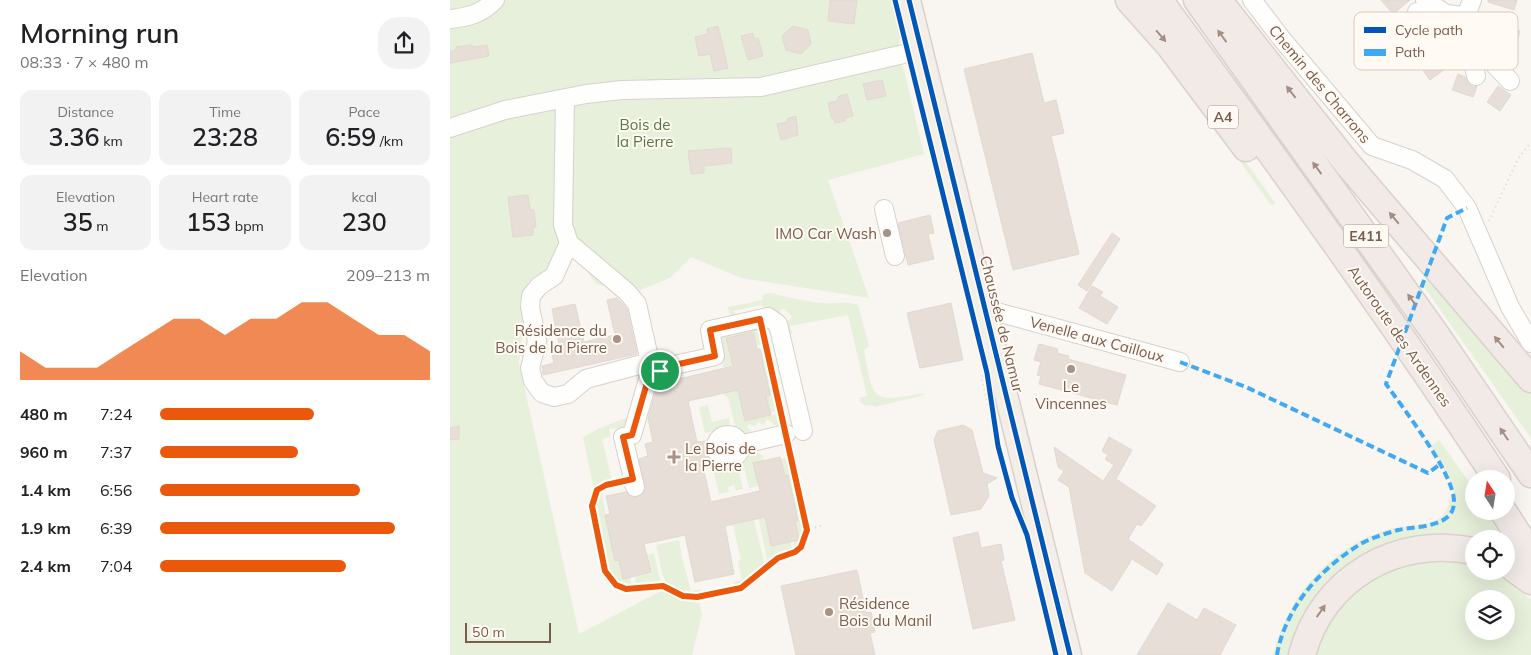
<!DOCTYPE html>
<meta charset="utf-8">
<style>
body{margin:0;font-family:Mulish,sans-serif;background:#f2f2f2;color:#202124;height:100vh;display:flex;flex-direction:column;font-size:19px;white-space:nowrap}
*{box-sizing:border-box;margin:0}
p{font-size:16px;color:#757577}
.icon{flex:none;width:28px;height:28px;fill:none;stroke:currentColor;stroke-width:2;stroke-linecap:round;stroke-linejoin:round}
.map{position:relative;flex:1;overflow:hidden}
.panel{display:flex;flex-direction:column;background:#fff;width:450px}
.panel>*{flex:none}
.needle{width:32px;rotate:348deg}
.tools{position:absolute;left:1015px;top:470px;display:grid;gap:10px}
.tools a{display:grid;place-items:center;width:50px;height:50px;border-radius:50%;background:#fff;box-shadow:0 5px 20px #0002;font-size:25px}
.scale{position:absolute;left:15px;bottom:12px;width:86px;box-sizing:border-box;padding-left:5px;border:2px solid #7a5c4d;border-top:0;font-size:14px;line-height:18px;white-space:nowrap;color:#7a5c4d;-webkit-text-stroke:4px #fffaf3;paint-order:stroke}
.pin{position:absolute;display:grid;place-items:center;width:42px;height:42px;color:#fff;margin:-21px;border:2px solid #fff;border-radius:50%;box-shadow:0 1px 5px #0007}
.round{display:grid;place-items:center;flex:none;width:52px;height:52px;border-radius:20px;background:#f2f2f2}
.summary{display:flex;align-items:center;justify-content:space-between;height:85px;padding:0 20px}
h1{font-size:28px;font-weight:600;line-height:38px}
.stats{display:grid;grid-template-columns:repeat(3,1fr);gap:8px;height:85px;padding:5px 20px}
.stats div{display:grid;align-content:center;border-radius:12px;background:#f2f2f2;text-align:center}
.stats b{font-size:25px;font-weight:600}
.stats small{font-size:14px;font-weight:400}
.stats p{font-size:14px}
.chart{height:140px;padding:10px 20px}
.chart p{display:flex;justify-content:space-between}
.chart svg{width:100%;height:90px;margin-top:5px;fill:#ea580c;opacity:.7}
ul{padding:0 20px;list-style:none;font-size:16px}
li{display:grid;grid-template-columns:80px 60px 1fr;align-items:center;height:38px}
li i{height:12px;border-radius:6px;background:#ea580c}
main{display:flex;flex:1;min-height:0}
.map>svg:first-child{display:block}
</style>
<main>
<section class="panel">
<div class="summary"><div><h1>Morning run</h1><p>08:33 · 7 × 480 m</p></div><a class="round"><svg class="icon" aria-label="share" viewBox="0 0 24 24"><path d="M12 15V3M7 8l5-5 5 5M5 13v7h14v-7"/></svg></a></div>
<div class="stats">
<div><p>Distance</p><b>3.36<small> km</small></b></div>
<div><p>Time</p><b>23:28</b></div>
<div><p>Pace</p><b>6:59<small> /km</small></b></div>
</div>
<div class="stats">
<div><p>Elevation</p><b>35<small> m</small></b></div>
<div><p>Heart rate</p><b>153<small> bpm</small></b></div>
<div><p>kcal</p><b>230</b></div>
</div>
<div class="chart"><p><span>Elevation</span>209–213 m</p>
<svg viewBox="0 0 160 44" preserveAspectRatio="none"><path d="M0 44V30L10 38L20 38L30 38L40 30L50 22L60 14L70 14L80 22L90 14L100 14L110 6L120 6L130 14L140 22L150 22L160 30V44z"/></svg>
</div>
<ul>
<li><b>480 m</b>7:24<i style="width:57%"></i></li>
<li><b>960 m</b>7:37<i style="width:51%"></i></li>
<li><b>1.4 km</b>6:56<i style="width:74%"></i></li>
<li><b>1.9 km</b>6:39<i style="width:87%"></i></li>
<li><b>2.4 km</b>7:04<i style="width:69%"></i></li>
</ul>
</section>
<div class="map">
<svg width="1081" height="655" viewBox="0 0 1081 655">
<rect width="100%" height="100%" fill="#f9f5f0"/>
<!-- green -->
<path fill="#e7f0db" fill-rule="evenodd" d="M0,0H441L450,37L449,45L445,49L442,66L451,64L454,70L474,154L378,180L419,298L291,278L241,257L220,278L190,290L146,284L113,237L96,270L78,282L69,363L129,634L211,591L249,601L252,614L242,655H0Z
M664,0H672L736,79L826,204L821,205L733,81Z
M982,276L1081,390V438L972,284Z
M321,293C336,297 370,305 384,303C394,303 399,302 408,305L419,346L414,350C423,399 420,404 473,393L474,395L425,407L422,405L416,406L410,402L409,398L417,396L398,315L340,326L342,334L338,333L335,324L342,317L333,308L326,315L311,305L283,311L289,317L281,319L278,307L313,300L312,295Z
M309,325L313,344L306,346L303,332L276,337L282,365L273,367L271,359L275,357L269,335Z
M314,350L328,411L320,413L316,396L320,394L310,351Z
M288,388L295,421L328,414L331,426L328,427L317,419L314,425L308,422L305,427L299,424L297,427L302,432L295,434L288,427L285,426L278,397H275L274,391Z
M258,405L262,422L279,418L281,428L255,433L249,407Z
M181,416L179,426L159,429L160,437L152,439L162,481L144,489L133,437L150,428Z
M989,440L1024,489V511H1040L1081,569L1056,557V539H1024L941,549L845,655H823C837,597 881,545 940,529C956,525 980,527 992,516C1000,508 999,497 1005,489L981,446Z
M304,449L313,456L314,461L304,463L308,486L299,488L293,462L297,457L298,451Z
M339,458L354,528L353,539L345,548L343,541L349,539L345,521L348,520L338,475L335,476L331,459Z
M287,463L293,489L286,491L284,485L278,487L279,492L269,494L263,468Z
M151,490L165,560H169L173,578L180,577L182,586C170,585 163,581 157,571C153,553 135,502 151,490Z
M314,515L321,546L340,542L343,551L328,556L318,563L308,516Z
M304,520L315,566L293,584L284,588L283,582L292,580L288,561L291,560L283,525Z
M229,540L232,558L241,591L251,589L253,595C210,597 214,578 206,545Z
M204,553L211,584L187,585L184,576L200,572L197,555Z
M964,560L1024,562V571H1047L1081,600V655H862L882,612L920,578ZM1024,599H1056V631H1024Z"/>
<!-- building -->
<path fill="#e6ded7" stroke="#e2d8d2" d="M380,0H407L404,24L378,21Z
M931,0H960L943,14Z
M1038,0H1067L1064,10L1038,2Z
M1044,24L1070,31L1066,46L1040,39Z
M268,26L278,68L264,71L260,54L249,56L245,37L258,34L257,29Z
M343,26L358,30L361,44L351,54L336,50L332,36Z
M303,33L304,39L308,38L313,56L298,60L291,36Z
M22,45L23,47L37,45L39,56L0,63V51L6,50V47Z
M978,50L980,55L987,58L995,69L980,80L965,59Z
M582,53L594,103L606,100L614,133L601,136L629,254L563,270L514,69Z
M1008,74L1015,77L1018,83L1022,86H1027L1023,97L1002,90Z
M432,80L436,96L417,100L413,84Z
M1048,86L1061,95L1050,111L1037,102Z
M397,94L403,116L395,118V121L385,123L384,118L382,119L378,103L387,101L389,96Z
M346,116L348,135L331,140L327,124L338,122L337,119Z
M281,148L282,163L254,166V173L241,174L238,151Z
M78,195L80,210H84L86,227H83V235L63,237L58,197Z
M480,215L484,233L478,234L484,259L458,265L448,223Z
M662,233L670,239L637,291L628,285Z
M642,286L653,292L650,296L668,307L657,324L629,308Z
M167,298L177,309L187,354L93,375L92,366L104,363L100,346L109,344L102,309L125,304L134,342L165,335L157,300Z
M501,303L513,360L470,368L457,313Z
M303,332L307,349H310L320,395L316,396L321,415L295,421L288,390L238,401L247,442L256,441L260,459L252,463L261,502L310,491L303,463L330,457L335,476L338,475L348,521H345L349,540L321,546L315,517L275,526L284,574L245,582L235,535L194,544L201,572L173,579L169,560L165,561L155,515L160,514L156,496L176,492L182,497H187L195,490L189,459L198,456L195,444L203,442L198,418L206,391L209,390L208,384L283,366L276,338Z
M589,344L608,349L607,353L619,356L618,359L676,375L667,405L589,384L591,376L587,375L591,362L584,360Z
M513,425L522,430L533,473L547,478L537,484L539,496L531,509L501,515L484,440L488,431Z
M9,426V439L0,440V428Z
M659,437L682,450L666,479L706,506L691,526L687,524L678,539L713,564L707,575L682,559L662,591L635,573L619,487L608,480L614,471L608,467L604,447L653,481L664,465L655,459L658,455L652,451Z
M528,532L531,548L551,544L554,560L551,561L565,620L523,629L503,538Z
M407,570L416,613L421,612L425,632L420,633L425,655H346L331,586Z
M718,603L747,620L754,608L786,625L770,655H687Z"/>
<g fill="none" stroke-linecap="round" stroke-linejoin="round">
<defs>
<path id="minor" d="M802,0L831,38L922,146L962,160L995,179L1017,208L1060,307L1081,343
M975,0L996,14L1006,15
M967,12L996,25L1016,17
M1016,17L1030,49L1060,81
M0,19C18,17 32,14 45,0
M1018,37L1026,76
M988,48C1006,32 1014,23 1022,0
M115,98L113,225L119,243L177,292L187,304L200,362L136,379L118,394L104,397L92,393L83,381L80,368L87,341L80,307L81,296L89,286L104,276L119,243
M0,128L55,110L136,94L172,90L311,87L471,50
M434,209L445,256
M536,309L730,362
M266 447a12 12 0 1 1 24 0a12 12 0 1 1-24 0Z
M289,445L336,434
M185,487L173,437L182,435L199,376L220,366L265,356L260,330L318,317L328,324L353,431"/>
<path id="major" d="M459,0L620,655"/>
<path id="highway" d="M679,0L719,45L796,148
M709,0C825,157 940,316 1047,479
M747,0L987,336L1081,474
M768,0L896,162L1081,379
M1053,511L1081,554
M1056,563L1081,581
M852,655C872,578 947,535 1024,551"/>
</defs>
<!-- minor casing -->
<use href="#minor" stroke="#d7d1cb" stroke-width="20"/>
<!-- major casing -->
<use href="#major" stroke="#dad1cc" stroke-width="25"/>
<!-- highway casing -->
<use href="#highway" stroke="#dad1cc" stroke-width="29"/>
<!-- path -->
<path stroke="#dcd5d0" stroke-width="2" stroke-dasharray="1 4" stroke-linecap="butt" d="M1039,221L1068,159L1081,142
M313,332L333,420
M533,376L531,377L540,414H543
M339,449L357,530
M170,482L147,490L143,497V515L155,571L166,585L176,589L213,586L233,596L247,597L291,588L328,557L345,552L351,547L357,530L374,525"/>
<!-- minor -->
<use href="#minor" stroke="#fefefd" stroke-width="18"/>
<!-- major -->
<use href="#major" stroke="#f3eee8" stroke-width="22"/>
<!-- highway -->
<use href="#highway" stroke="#f2eae7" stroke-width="26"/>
<!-- quiet -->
<path stroke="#3fa9f5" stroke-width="4" stroke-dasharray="8 4" stroke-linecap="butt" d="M730,362L796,387L978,473L989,465
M827,655C835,608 870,569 909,545C920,538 935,534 948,530C966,526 1004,528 1004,502C1005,475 953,408 936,384L997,218L1017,208"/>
<defs>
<path id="cycleway" d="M445,0L537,373L548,446L562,498L577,535L606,655
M459,0L620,655"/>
</defs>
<!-- cycleway casing -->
<use href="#cycleway" stroke="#fffaf3" stroke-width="8"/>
<!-- cycleway -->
<use href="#cycleway" stroke="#0057b8" stroke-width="5"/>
</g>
<!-- one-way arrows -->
<defs><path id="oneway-solid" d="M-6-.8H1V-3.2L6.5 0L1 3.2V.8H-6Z" transform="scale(1.25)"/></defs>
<g fill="#a48e83">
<use href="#oneway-solid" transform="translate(711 36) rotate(49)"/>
<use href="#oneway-solid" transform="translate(772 36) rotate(-126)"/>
<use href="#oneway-solid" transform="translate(841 92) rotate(-128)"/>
<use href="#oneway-solid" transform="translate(867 168) rotate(-126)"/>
<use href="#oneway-solid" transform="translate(944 218) rotate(-130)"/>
<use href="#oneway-solid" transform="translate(962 300) rotate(-126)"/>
<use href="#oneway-solid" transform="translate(1049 342) rotate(-130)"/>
<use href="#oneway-solid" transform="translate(1054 434) rotate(-124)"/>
<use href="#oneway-solid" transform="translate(871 611) rotate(-55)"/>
</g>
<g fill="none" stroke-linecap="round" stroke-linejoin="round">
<defs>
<path id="route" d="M310,319L357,530L351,547L345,552L328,558L291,588L247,597L233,596L213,586L176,589L166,585L155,571L142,506L147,490L156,485L183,479L173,437L182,435L199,376L220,366L265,356L260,330Z"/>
</defs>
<!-- route casing -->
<use href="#route" stroke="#fff" stroke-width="10"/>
<!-- route -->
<use href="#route" stroke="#ea580c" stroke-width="6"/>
</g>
<!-- markers -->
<g fill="#a69286" stroke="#fffaf3" stroke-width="2">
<circle cx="437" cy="233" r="5"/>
<circle cx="167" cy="339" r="5"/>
<circle cx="621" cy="369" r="5"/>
<path d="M221.5 449.5h5v5h5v5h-5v5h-5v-5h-5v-5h5z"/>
<circle cx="379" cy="612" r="5"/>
</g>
<g text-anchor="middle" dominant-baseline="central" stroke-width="4" stroke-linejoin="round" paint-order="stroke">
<!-- shield labels -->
<g fill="#fffaf3" stroke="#a28b7f" stroke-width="1">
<rect x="758" y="105.5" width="30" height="23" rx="4"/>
<rect x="893.5" y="224.5" width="45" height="23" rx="4"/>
</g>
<g font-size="14" font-weight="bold" fill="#7a5c4d">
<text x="773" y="117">A4</text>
<text x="916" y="236">E411</text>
</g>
<!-- street labels -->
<g font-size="15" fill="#7a5c4d" stroke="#fffaf3">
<text transform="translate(870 84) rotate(50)">Chemin des Charrons</text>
<text transform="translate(552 324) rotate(76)">Chaussée de Namur</text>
<text transform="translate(950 336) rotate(55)">Autoroute des Ardennes</text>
<text transform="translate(647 339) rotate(15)">Venelle aux Cailloux</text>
</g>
<!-- park labels -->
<g font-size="15" fill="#537a41" stroke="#fffaf3">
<text x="195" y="124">Bois de<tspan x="195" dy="17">la Pierre</tspan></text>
</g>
<!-- poi labels -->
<g font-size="15" fill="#7a5c4d" stroke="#fffaf3" text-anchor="end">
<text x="427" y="233">IMO Car Wash</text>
<text x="157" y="330">Résidence du<tspan x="157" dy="17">Bois de la Pierre</tspan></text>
<text x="621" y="386" text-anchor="middle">Le<tspan x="621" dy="17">Vincennes</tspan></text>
<text x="235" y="448" text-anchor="start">Le Bois de<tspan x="235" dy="17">la Pierre</tspan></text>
<text x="389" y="603" text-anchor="start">Résidence<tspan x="389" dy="17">Bois du Manil</tspan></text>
</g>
</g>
<!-- legend -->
<rect x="904" y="12" width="164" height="58" rx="8" fill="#fffaf3" stroke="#d7cbc1" stroke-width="1"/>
<rect x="914" y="27" width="22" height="6" fill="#0057b8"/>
<rect x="914" y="49" width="22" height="7" fill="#3fa9f5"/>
<g font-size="14" fill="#7a5c4d">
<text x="945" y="35">Cycle path</text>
<text x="945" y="57">Path</text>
</g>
</svg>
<div class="tools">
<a><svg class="needle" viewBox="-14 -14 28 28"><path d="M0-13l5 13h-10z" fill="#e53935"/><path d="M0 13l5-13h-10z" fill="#757577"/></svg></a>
<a><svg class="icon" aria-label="locate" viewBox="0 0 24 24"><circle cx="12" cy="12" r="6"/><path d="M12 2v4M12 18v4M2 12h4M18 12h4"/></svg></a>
<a><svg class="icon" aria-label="layers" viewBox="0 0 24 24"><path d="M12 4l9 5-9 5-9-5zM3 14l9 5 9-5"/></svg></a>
</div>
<div class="scale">50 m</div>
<div class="pin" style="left:210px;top:371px;background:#1e9e55"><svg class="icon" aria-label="arrive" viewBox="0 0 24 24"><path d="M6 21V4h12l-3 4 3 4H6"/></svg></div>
</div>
</main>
